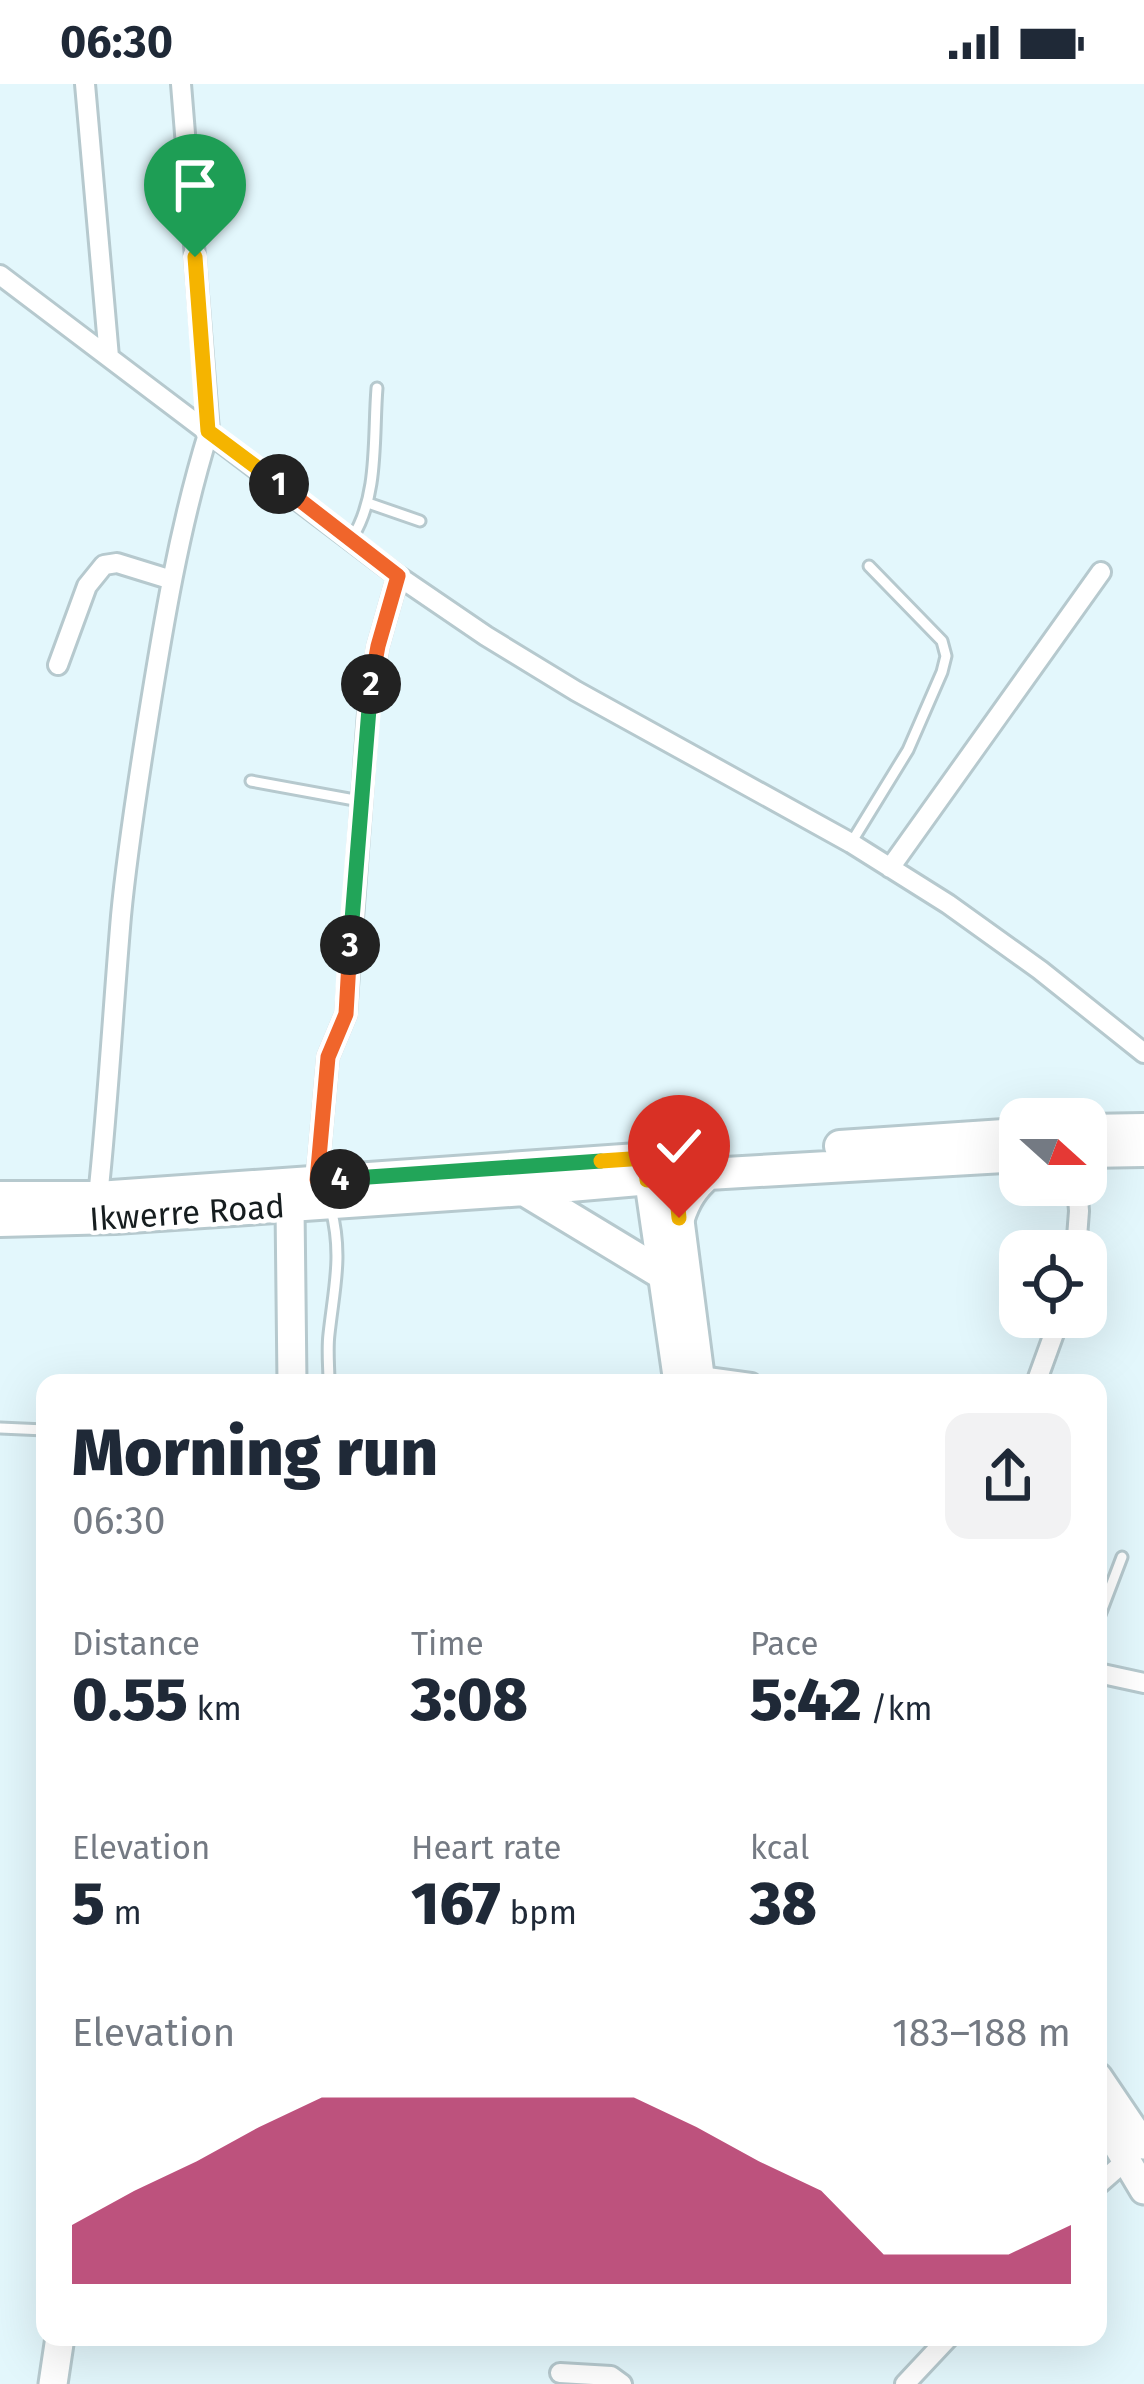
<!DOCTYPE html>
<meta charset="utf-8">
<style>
body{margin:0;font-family:"Fira Sans",sans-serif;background:#f2f2f3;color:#1f2937;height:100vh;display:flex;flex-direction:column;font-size:45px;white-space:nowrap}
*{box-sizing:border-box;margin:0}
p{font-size:39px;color:#747a83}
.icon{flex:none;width:66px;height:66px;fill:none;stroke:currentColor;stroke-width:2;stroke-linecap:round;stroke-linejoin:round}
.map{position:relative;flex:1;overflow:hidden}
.side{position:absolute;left:36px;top:1290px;width:1071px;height:972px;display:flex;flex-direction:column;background:#fff;border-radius:24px;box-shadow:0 12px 48px #0002}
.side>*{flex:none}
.needle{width:78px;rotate:111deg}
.tools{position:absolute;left:999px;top:1014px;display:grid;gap:24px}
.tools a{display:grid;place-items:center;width:108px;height:108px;border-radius:24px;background:#fff;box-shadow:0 12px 48px #0002;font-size:60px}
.pin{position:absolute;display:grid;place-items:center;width:102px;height:102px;color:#fff;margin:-123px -51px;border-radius:50% 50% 50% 0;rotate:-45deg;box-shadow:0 0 12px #0007}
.pin .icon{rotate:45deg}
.km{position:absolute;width:60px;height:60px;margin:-30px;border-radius:50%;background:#222;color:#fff;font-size:33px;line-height:60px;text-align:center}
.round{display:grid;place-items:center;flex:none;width:126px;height:126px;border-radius:24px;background:#f2f2f3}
.summary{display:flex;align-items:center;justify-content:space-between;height:204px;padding:0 36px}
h1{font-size:66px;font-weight:800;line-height:90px}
.metrics{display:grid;grid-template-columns:repeat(3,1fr);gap:18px;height:204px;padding:12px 36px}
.metrics div{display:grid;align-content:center}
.metrics b{font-size:60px;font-weight:800}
.metrics small{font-size:33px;font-weight:400}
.metrics p{font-size:33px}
.chart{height:336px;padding:24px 36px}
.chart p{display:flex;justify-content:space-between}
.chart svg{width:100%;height:216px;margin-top:12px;fill:#a20947;opacity:.7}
.status{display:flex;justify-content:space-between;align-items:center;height:84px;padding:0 60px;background:#fff;direction:ltr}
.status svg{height:33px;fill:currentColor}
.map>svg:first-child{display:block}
</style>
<div class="status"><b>06:30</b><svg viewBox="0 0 49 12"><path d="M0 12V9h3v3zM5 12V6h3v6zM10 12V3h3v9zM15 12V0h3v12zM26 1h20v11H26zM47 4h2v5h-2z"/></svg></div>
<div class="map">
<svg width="1144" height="2300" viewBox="0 0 1144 2300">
<rect width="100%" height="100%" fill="#e3f7fc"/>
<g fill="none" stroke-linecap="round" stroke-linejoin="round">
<defs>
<path id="lane" d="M368,419L420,437
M352,454C379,412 373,353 377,304
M251,697L360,717
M851,759L908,666L942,588L946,572L942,557L869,482
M329,1299C329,1283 327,1266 329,1250C334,1204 343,1171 331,1125
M0,1344L45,1346
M1098,1536L1122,1473"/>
<path id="street" d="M85,0L109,273
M0,191L398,492L486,552L576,607L851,759L948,820L1040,886L1144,969
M58,581L87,502L104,481L117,479L172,496
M890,784L1101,488
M317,1096L328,973L346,930L369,616L378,562L398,492
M98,1113C108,1019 113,926 121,832C127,768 137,705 147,642C163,542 179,443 209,347L181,0
M1076,1167L1079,1127L1077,1101
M700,1292L751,1299
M1036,1299L1060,1233
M1098,1589L1144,1599
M1098,2101L1131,2072
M560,2289L611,2292L622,2300
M905,2300L949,2253"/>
<path id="secondary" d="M646,1078L678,1299
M677,1113L701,1299
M290,1123L292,1299
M1098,1993L1144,2061
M1098,2029L1144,2106
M53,2300L60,2253"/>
<path id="primary" d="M1086,1046L1144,1045
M840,1062L1020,1050
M1086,1068L1144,1067
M524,1106L661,1189
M0,1113H98L709,1070
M679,1134C685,1115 693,1103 708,1090
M0,1137L115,1134L524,1106L708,1090L1020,1072"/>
</defs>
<!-- lane casing -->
<use href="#lane" stroke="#b6c9ce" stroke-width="15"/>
<!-- street casing -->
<use href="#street" stroke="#b6c9ce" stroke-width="24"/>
<!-- secondary casing -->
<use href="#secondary" stroke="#b6c9ce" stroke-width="33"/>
<!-- primary casing -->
<use href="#primary" stroke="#b6c9ce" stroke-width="36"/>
<!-- lane -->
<use href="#lane" stroke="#fff" stroke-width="9"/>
<!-- street -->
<use href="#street" stroke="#fff" stroke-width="18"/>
<!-- secondary -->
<use href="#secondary" stroke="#fff" stroke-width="27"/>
<!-- primary -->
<use href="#primary" stroke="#fff" stroke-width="30"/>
</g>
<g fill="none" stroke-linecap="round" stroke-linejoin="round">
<defs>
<path id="split-1" d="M195,173L208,347L279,400"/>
<path id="split-2" d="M279,400L398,492L378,562L371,600"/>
<path id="split-3" d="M350,861L371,600"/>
<path id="split-4" d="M340,1095L317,1096L328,973L346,930L350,861"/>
<path id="split-5" d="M340,1095L601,1077"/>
<path id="split-6" d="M601,1077L645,1074L647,1096L675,1094L679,1134"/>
</defs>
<!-- split-1 casing -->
<use href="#split-1" stroke="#fff" stroke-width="24"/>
<!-- split-2 casing -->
<use href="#split-2" stroke="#fff" stroke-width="24"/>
<!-- split-3 casing -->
<use href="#split-3" stroke="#fff" stroke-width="24"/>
<!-- split-4 casing -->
<use href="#split-4" stroke="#fff" stroke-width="24"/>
<!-- split-5 casing -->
<use href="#split-5" stroke="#fff" stroke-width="24"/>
<!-- split-6 casing -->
<use href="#split-6" stroke="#fff" stroke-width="24"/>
<!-- split-1 -->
<use href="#split-1" stroke="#f5b400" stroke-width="15"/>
<!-- split-2 -->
<use href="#split-2" stroke="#f0652b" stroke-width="15"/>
<!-- split-3 -->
<use href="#split-3" stroke="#22a559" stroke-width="15"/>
<!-- split-4 -->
<use href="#split-4" stroke="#f0652b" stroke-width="15"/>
<!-- split-5 -->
<use href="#split-5" stroke="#22a559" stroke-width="15"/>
<!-- split-6 -->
<use href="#split-6" stroke="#f5b400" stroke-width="15"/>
</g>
<g text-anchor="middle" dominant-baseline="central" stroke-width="9" stroke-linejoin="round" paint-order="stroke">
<!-- street labels -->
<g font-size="33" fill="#161d1f" stroke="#fff">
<text transform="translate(187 1129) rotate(-4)">Ikwerre Road</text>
</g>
</g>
</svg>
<div class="tools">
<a><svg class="needle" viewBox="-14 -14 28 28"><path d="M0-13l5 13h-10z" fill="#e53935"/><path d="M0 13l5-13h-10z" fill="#747a83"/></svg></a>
<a><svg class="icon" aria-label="locate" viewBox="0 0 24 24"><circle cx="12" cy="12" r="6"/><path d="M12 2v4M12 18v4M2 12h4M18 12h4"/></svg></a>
</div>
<div class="pin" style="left:195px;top:173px;background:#1e9e55"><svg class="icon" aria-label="arrive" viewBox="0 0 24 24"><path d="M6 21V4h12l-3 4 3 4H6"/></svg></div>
<div class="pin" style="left:679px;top:1134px;background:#d93025"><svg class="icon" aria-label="check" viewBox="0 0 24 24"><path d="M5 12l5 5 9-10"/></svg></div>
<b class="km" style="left:279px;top:400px">1</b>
<b class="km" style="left:371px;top:600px">2</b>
<b class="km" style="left:350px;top:861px">3</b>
<b class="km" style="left:340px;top:1095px">4</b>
<section class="side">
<div class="summary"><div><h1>Morning run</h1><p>06:30</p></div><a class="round"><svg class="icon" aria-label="share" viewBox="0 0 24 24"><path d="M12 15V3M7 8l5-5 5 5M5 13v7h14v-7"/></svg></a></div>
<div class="metrics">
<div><p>Distance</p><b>0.55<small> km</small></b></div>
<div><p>Time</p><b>3:08</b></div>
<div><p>Pace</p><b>5:42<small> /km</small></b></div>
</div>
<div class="metrics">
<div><p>Elevation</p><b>5<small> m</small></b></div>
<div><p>Heart rate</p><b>167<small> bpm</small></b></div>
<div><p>kcal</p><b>38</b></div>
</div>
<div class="chart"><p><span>Elevation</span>183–188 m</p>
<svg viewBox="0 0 160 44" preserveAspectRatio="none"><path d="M0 44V32L10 25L20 19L30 12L40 6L50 6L60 6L70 6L80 6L90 6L100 12L110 19L120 25L130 38L140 38L150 38L160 32V44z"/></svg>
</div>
</section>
</div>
